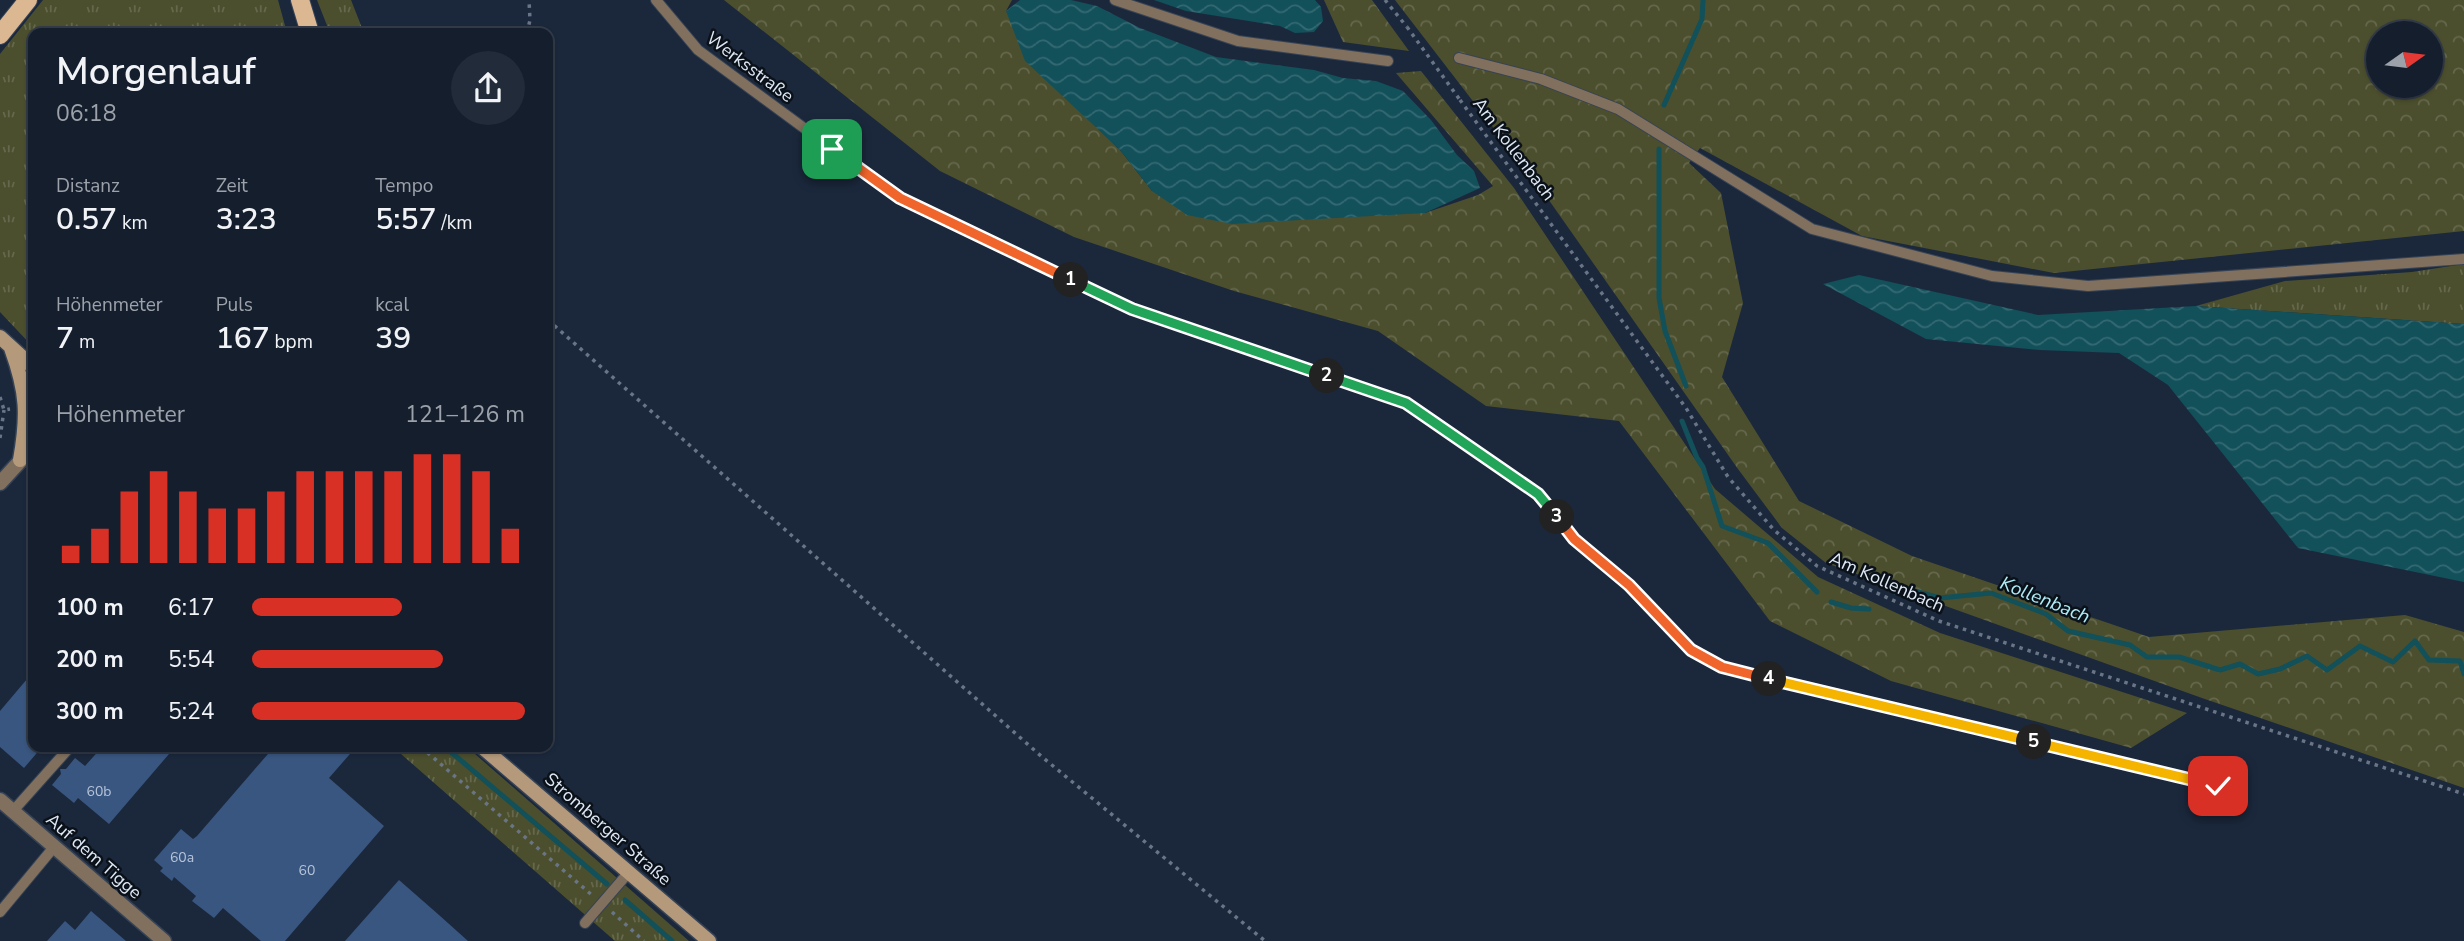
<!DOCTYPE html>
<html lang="de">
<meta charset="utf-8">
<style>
body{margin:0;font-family:"Nunito Sans",sans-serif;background:#212b39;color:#f1f3f6;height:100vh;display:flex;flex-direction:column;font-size:26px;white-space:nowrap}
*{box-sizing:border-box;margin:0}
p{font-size:23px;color:#9da2aa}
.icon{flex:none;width:38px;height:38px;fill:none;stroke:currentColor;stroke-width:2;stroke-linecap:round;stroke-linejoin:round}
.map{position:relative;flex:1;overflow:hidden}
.panel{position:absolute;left:28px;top:28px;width:525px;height:724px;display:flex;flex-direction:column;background:#141e2d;border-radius:14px;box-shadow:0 2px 5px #0004,0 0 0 2px #333c49}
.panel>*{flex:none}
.needle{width:46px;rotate:76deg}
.tools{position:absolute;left:2366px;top:21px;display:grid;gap:14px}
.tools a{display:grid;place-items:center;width:77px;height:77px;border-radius:50%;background:#141e2d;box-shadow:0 2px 5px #0004,0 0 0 2px #333c49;font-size:35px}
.pin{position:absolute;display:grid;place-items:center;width:60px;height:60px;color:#fff;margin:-30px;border-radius:14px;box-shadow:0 4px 10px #0006}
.km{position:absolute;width:35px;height:35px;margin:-18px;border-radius:50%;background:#222;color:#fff;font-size:19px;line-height:35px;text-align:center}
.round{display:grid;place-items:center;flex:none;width:74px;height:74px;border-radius:37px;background:#212b39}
.overview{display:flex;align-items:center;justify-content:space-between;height:119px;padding:0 28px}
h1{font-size:38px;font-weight:600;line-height:52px}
.stats{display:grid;grid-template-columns:repeat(3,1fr);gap:10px;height:119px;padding:7px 28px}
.stats div{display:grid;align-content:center}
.stats b{font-size:30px;font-weight:600}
.stats small{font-size:19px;font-weight:400}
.stats p{font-size:19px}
.chart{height:196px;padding:14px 28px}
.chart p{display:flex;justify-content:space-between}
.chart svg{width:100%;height:126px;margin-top:7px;stroke:#d93025;stroke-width:6}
ul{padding:0 28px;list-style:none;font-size:23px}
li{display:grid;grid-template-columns:112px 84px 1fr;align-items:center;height:52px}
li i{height:18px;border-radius:9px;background:#d93025}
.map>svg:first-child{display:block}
</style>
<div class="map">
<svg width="2464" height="941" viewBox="0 0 2464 941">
<defs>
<pattern id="grass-tufts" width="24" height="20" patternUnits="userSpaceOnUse" patternTransform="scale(1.75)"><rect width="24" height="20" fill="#4c4f2d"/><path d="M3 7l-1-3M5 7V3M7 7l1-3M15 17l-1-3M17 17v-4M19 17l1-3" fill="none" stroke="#65684c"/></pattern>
<pattern id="forest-crowns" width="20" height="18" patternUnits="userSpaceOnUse" patternTransform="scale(1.75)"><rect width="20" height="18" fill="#4c4f2d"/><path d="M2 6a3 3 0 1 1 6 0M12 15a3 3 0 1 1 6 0" fill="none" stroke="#65684c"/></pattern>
<pattern id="water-waves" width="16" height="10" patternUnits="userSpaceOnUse" patternTransform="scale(1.75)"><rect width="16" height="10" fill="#12505a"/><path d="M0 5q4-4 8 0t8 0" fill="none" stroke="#346972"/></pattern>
</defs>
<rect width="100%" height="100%" fill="#1b283c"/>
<!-- grass -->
<path fill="url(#grass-tufts)" d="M43,0H278L287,33H33V347L0,312V54Z
M317,0H351L364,33H330Z
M2464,264V324L2196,306L2285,281L2412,272Z
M393,747H467L689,941H615Z"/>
<!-- forest -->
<path fill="url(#forest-crowns)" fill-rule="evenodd" d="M724,0H1012L1006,11L1090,121L1120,150L1152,191L1425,213L1478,195L1493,186L1396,73L1421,71L1514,188L1715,489L1818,577L1940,633L2187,713L2131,748L1891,681L1770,621L1619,421L1486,406L1378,331L1234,291L1074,237L940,171Z
M1324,0H1372L1409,51L1343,42Z
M1395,0H2464V231L2054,273L1862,236L1700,148L1689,163L1721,193L1743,303L1722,377L1799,501L1912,556L2149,637L2405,615L2464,632V788L2202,698L1826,563L1782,528L1738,469L1546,196ZM2378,33H2431V86H2378Z"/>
<!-- water -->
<path fill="url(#water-waves)" d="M1020,0H1071L1097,6L1140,28L1216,57L1314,70L1343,78L1376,81L1403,91L1431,120L1457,155L1474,171L1480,188L1425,213L1232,224L1187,215L1152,191L1120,150L1025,61L1006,11Z
M1154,0H1315L1321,7L1323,21L1314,32L1295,33L1280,26L1186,11Z
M1859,275L2038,315L2196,306L2464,324V582L2298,548L2168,385L2119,353L2040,350L1926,339L1823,284Z"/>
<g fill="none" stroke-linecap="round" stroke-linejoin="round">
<!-- stream -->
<path stroke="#12505a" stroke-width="5" d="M1664,105L1702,19L1703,0
M1659,149V298L1665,331L1686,386
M1682,421L1697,458L1703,467L1722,526L1768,543L1817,592
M1895,592L1907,589L1940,598L1991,593L2046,614L2068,631L2130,645L2147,657H2179L2220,670L2240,664L2258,674L2280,669L2307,656L2327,670L2360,646L2393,662L2415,641L2429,660L2460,661L2464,674
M1831,602L1851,608L1869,609
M445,747L607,884
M625,900L672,941"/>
</g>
<!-- building -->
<path fill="#395680" d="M33,672V747H42L24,768L0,747V711Z
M102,747H175L109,824L78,798L74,803L52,785L61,774L60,769H66L75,758L85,766Z
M274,747H356L329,778L384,826L285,941H261L223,908L214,918L192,901L196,896L174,877L172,881L160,871L163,868L154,860L181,829L193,839L197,836Z
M399,880L439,915L468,941H345Z
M91,911L126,941H47L65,921L75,930Z"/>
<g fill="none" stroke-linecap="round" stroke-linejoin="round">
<defs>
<path id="service" d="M656,0L698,50L899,198L1132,309L1406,403L1538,494L1574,539L1629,585L1691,650L1722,667L2218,786
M1115,0L1238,41L1388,61
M1459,58L1541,79L1618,109L1812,229L1992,276L2088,286L2464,259
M13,811L70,747
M0,912L54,847
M585,923L629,872"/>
<path id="minor" d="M0,483L33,447
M0,800L164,941"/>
<path id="secondary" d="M0,337L33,367
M11,348C27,392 28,415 20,460
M482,747L709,941"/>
<path id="primary" d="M300,0L310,33
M0,35L28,0"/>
</defs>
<!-- service casing -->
<use href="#service" stroke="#364356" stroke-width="12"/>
<!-- minor casing -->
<use href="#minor" stroke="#364356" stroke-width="17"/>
<!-- secondary casing -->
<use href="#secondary" stroke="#364356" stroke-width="17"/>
<!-- primary casing -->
<use href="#primary" stroke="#364356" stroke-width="20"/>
<!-- path -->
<path stroke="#697586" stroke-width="3.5" stroke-dasharray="3.5 5" stroke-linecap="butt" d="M1385,0L1407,27
M527,33L530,20L529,0
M1460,100L1686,408L1728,477L1774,530L1817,566L1939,621L2464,794
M548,320L1041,756L1265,941
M0,397L4,410L10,409
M0,438L4,410
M421,747L593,896
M612,912L644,941"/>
<!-- service -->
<use href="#service" stroke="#81705d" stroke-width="10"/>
<!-- minor -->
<use href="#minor" stroke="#81705d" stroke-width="14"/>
<!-- secondary -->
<use href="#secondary" stroke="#b4997b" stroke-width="14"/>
<!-- primary -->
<use href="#primary" stroke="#dcb892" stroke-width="18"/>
<!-- path-bridge -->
<path stroke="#697586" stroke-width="3.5" stroke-dasharray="3.5 5" stroke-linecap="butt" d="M1407,27L1460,100"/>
</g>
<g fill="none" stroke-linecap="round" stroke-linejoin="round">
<defs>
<path id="split-1" d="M832,149L900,198L1071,280"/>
<path id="split-2" d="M1071,280L1132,309L1327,376"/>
<path id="split-3" d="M1327,376L1406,403L1538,494L1557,517"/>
<path id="split-4" d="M1557,517L1574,539L1629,585L1691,650L1722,667L1769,679"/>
<path id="split-5" d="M1769,679L2034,742"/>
<path id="split-6" d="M2034,742L2218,786"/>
</defs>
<!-- split-1 casing -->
<use href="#split-1" stroke="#fff" stroke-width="14"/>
<!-- split-2 casing -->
<use href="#split-2" stroke="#fff" stroke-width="14"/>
<!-- split-3 casing -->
<use href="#split-3" stroke="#fff" stroke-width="14"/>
<!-- split-4 casing -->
<use href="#split-4" stroke="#fff" stroke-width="14"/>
<!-- split-5 casing -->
<use href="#split-5" stroke="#fff" stroke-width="14"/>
<!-- split-6 casing -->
<use href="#split-6" stroke="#fff" stroke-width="14"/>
<!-- split-1 -->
<use href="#split-1" stroke="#f0652b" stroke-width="9"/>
<!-- split-2 -->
<use href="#split-2" stroke="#22a559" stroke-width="9"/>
<!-- split-3 -->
<use href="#split-3" stroke="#22a559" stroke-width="9"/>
<!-- split-4 -->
<use href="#split-4" stroke="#f0652b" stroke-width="9"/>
<!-- split-5 -->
<use href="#split-5" stroke="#f5b400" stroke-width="9"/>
<!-- split-6 -->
<use href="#split-6" stroke="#f5b400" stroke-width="9"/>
</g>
<g text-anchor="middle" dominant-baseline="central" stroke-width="5" stroke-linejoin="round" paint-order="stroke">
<!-- number labels -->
<g font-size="14" fill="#b6c4d8">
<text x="99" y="791">60b</text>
<text x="182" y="857">60a</text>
<text x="307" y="870">60</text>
</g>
<!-- street labels -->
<g font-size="18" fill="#dfe8f5" stroke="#0b1119">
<text transform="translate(750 67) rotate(37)">Werksstraße</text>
<text transform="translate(1514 149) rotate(53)">Am Kollenbach</text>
<text transform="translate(1887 582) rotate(24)">Am Kollenbach</text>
<text transform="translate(608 829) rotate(41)">Stromberger Straße</text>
<text transform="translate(94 856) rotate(41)">Auf dem Tigge</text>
</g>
<!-- water labels -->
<g font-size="19" font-style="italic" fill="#aeecf7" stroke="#0b1119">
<text transform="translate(2045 600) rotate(22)">Kollenbach</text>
</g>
</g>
</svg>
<div class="tools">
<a><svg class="needle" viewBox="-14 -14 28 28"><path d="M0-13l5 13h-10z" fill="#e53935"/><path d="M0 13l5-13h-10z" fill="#9da2aa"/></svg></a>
</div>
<div class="pin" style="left:832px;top:149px;background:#1e9e55"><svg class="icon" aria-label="arrive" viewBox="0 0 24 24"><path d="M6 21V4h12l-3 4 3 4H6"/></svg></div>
<div class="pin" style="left:2218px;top:786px;background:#d93025"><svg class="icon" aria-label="check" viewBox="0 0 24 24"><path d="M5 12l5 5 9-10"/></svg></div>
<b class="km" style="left:1071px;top:280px">1</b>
<b class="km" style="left:1327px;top:376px">2</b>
<b class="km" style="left:1557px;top:517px">3</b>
<b class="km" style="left:1769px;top:679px">4</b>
<b class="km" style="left:2034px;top:742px">5</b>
<section class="panel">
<div class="overview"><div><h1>Morgenlauf</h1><p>06:18</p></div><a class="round"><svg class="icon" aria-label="share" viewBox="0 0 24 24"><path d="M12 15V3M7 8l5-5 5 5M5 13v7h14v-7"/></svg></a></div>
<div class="stats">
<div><p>Distanz</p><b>0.57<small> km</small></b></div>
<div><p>Zeit</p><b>3:23</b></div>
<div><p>Tempo</p><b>5:57<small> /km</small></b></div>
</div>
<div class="stats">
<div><p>Höhenmeter</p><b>7<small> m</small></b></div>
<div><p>Puls</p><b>167<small> bpm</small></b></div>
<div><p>kcal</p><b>39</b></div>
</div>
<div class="chart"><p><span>Höhenmeter</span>121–126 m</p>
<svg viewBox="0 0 160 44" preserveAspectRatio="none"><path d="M5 44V38M15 44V32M25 44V19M35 44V12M45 44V19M55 44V25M65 44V25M75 44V19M85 44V12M95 44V12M105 44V12M115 44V12M125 44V6M135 44V6M145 44V12M155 44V32"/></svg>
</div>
<ul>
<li><b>100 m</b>6:17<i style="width:55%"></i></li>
<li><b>200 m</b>5:54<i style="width:70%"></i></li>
<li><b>300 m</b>5:24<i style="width:100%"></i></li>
</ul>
</section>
</div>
